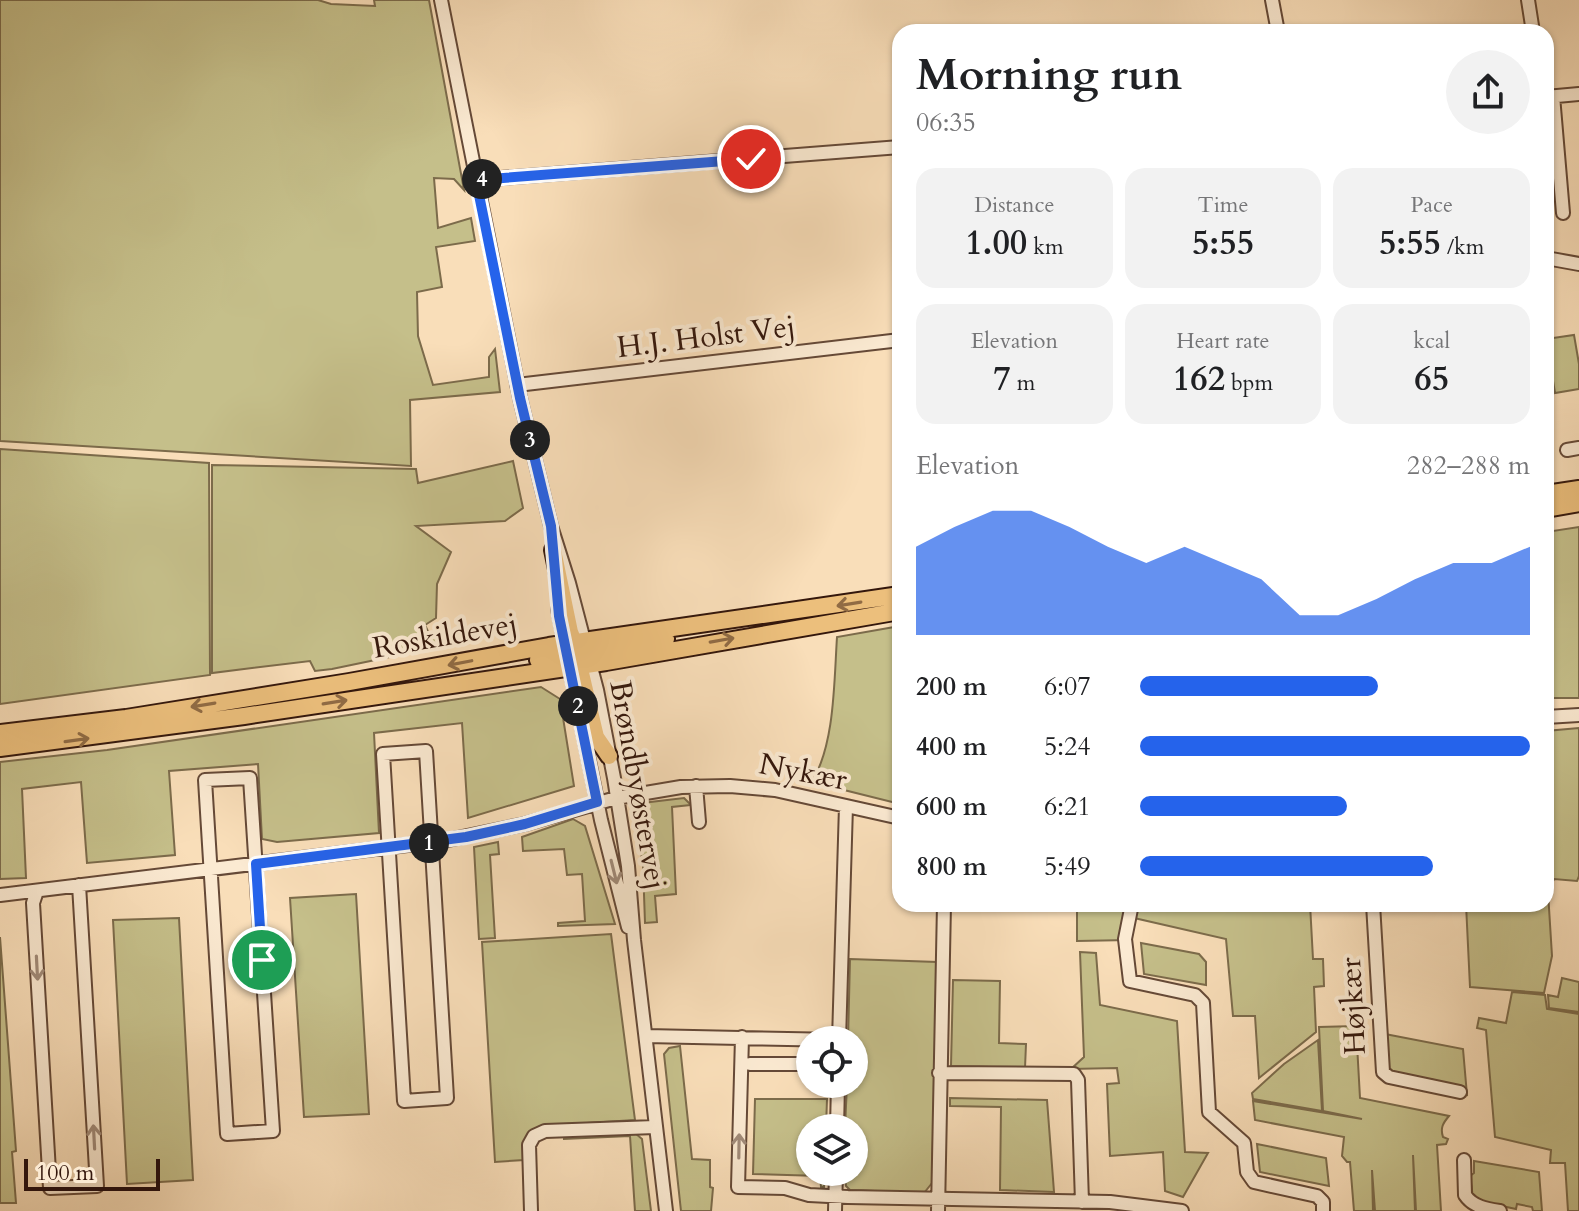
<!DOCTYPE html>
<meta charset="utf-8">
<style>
body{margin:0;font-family:Cardo,serif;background:#f2f2f2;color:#202124;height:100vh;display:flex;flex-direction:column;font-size:30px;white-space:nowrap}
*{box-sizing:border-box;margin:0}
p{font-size:26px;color:#757577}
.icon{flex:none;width:44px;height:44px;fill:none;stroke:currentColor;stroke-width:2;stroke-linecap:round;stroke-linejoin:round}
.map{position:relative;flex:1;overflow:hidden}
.details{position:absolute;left:892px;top:24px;width:662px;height:888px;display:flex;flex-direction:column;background:#fff;border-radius:24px;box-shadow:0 2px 6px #0004}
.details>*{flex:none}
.buttons{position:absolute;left:796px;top:1026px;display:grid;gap:16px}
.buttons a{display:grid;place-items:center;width:72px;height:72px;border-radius:50%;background:#fff;box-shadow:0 2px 6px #0004;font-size:40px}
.scale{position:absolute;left:24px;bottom:20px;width:136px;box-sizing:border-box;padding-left:8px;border:4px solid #34170c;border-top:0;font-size:22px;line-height:28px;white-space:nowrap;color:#34170c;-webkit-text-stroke:6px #fbead2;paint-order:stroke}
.pin{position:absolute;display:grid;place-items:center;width:68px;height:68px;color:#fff;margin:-34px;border:4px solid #fff;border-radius:50%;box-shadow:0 2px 8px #0007}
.km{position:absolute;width:40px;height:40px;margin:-20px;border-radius:50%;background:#222;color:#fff;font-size:22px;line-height:40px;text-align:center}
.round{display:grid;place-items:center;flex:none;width:84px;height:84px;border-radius:42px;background:#f2f2f2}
.summary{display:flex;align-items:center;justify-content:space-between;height:136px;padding:0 24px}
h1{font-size:44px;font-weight:800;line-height:60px}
.metrics{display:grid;grid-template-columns:repeat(3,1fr);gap:12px;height:136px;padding:8px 24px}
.metrics div{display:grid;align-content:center;border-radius:20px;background:#f2f2f2;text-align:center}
.metrics b{font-size:34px;font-weight:800}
.metrics small{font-size:22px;font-weight:400}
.metrics p{font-size:22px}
.chart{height:224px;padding:16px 24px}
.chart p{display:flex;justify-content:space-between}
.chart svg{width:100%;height:144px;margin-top:8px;fill:#2563eb;opacity:.7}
ul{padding:0 24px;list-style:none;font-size:26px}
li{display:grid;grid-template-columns:128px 96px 1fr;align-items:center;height:60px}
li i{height:20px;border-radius:10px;background:#2563eb}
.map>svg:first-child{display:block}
</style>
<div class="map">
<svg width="1579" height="1211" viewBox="0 0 1579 1211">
<rect width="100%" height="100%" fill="#f9deb9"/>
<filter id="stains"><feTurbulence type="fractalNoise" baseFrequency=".0025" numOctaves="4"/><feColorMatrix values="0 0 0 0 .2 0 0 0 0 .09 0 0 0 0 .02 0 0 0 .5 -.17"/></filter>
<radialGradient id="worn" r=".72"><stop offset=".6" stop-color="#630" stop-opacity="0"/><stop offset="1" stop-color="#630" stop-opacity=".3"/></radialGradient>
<!-- green -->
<path fill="#c5bf8a" stroke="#7c6b4b" stroke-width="2" d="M0,0H318L331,4L375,6L374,0H429L464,190L454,179L434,178L438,228L471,218L475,241L436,247L442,287L417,292L418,336L433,385L489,377V357L495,349L500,392L410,400L411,466L0,441Z
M1574,335L1579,364V389L1555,393L1546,339Z
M0,449L209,463L210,675L0,704Z
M513,461L523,508L505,521L416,526L451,552L437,584L436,618L425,625L431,638L475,632L490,633L481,638L332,669L315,671L310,661L212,673V465L416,469L418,483Z
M1579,527V698H1546V532Z
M900,626V804L812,782C835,743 834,682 837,637Z
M541,687L560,699L574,786L468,818L462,723L374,733L379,833L277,842L262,839L258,764L169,771L175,855L87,863L81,782L22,789L26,878L0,879V762L107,750Z
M1579,728V876L1577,881L1554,879L1548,892L1552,956L1544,993L1470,987L1466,904H1546V793L1550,792L1546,731Z
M684,798L691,805L672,807L676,894L655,896L657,922L645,923L643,866L635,819L642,803Z
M573,819L585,826L615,924L558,926V923L585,921L582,874L567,875L564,849L523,851L522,837Z
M498,842L499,854L490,855L495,938L479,939L474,847Z
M356,894L369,1114L304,1117L290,898Z
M1077,904H1310L1313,959H1323L1324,986L1314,987L1316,1032L1259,1078L1255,1016H1233L1226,939L1134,918L1129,940L1077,941Z
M179,918L193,1180L127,1184L113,920Z
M611,934L635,1120L540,1126C524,1135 523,1143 524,1160L495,1162L482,942Z
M0,937L16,1151L12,1152L16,1203H0Z
M1141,943L1199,954L1206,962V985L1144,974Z
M1080,952L1096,953L1100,1005L1177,1021L1185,1152L1208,1153L1183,1197L1165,1191L1163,1152L1110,1156L1107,1084L1119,1083L1117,1068L1071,1069L1084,1057Z
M850,959L937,962L932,1183L924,1193L850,1190L846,1186L844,1172H854V1128H845L847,1084H854V1040H848Z
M1562,978L1579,982V1012L1549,1008L1548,995L1558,997Z
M953,980L1000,981L999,1043L1026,1044L1025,1068L951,1066Z
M1512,992L1545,995L1547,1009L1579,1014V1211H1568L1565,1163H1550L1551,1150L1495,1137L1486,1030L1477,1028L1479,1018L1506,1023Z
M1356,1026L1360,1098L1449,1116C1443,1123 1440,1128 1443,1137L1448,1139L1446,1144L1437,1145L1441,1211H1416L1413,1155L1415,1211H1375L1372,1170L1373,1211H1354L1350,1162H1347L1342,1156L1344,1137L1255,1120L1253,1101L1362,1119L1323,1111L1319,1027Z
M1385,1034L1463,1049L1467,1095L1387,1078Z
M1318,1040L1322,1111L1253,1099L1252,1093L1284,1064Z
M680,1046L692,1159L710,1160V1187L713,1188L711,1211H681L664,1054L669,1048Z
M950,1098L1047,1100L1054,1192L1000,1190L1001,1107L950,1106Z
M755,1099H827L826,1128H810V1172H825L824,1187H821L820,1176L753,1174Z
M635,1133L642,1139L651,1211H635L630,1136L564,1139V1136Z
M1257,1144L1326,1158L1329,1186L1260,1172Z
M1474,1161L1539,1172L1542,1211H1533L1532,1207L1517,1204L1516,1209L1479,1201L1473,1198L1470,1176L1474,1173Z"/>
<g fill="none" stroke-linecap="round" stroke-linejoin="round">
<defs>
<path id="minor" d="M441,0L520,398L551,526L569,583L597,690L614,778L628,866L634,940L666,1211
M1272,0L1278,32
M1528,0L1533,32
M1553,96L1563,213
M1546,97L1579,94
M476,180L900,147
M1546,258L1579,264
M517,385L900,340
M1567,450L1579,448
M558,609L601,820L628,927
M1546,717L1579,715
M426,751L447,1098L404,1101L383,754Z
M250,778L273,1131L227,1134L205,780Z
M696,786L699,822
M37,891L33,903L50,1188L97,1186L79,885
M0,895L448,840L525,824L616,798L681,787L730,786L775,790L900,818
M1373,904L1383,1072L1389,1077L1460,1092
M1131,909L1125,939L1130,981L1195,995L1203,1003L1209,1112L1244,1143L1247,1172L1254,1182L1317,1196L1323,1202V1211
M646,1036L839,1040
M742,1037L738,1187L785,1188L809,1195L848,1197L1110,1202L1182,1211
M839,1040L846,806
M750,1064H810
M939,1073L1074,1074L1078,1080L1082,1202
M837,1128L838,1084
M1464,1160L1465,1195C1473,1207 1487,1209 1500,1211
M531,1211L529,1145L534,1136L545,1131L655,1127
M835,1211L836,1172
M938,1211L944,904"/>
<path id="major" d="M1546,494L1579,489
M1546,509L1579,503
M553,550L570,632L578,651
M577,656L596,737L609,756
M583,656L666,639
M538,660L576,652L584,641
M0,733L126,718L349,682L549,646L900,595
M0,748L244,716L606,662L900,611"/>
</defs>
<!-- minor casing -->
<use href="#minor" stroke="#654937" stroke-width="16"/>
<!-- major casing -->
<use href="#major" stroke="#34170c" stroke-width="20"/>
<!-- minor -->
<use href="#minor" stroke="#fbead2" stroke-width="12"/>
<!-- major -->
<use href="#major" stroke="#ecbf7c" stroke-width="16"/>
</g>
<!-- one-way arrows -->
<defs><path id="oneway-shaft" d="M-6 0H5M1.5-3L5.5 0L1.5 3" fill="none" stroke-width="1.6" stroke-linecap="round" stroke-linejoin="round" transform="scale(2)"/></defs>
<g stroke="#906b44">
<use href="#oneway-shaft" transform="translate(849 604) rotate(171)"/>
<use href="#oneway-shaft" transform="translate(722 640) rotate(-10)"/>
<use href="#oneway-shaft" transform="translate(460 663) rotate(169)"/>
<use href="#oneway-shaft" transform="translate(335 702) rotate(-9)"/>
<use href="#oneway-shaft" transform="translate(203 705) rotate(171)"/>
<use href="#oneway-shaft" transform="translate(77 740) rotate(-8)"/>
</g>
<g stroke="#a18b79">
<use href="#oneway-shaft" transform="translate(614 872) rotate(76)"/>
<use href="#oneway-shaft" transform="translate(37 968) rotate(87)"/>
<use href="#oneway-shaft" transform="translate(94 1137) rotate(-93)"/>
<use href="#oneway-shaft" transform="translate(739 1146) rotate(-89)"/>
</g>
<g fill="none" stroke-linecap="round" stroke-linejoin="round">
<defs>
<path id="route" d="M262,960L256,864L466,837L525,824L597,802L559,616L551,526L520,398L476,180L751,159"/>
</defs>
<!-- route casing -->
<use href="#route" stroke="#fff" stroke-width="16"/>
<!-- route -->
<use href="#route" stroke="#2563eb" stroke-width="10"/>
</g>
<g text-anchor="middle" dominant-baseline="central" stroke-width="8" stroke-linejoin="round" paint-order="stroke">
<!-- street labels -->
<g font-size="30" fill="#34170c" stroke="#fbead2">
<text transform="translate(706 337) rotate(-7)">H.J. Holst Vej</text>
<text transform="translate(445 636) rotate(-10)">Roskildevej</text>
<text transform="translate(803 772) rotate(11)">Nykær</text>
<text transform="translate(638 785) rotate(80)">Brøndbyøstervej</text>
<text transform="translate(1353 1006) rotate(-93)">Højkær</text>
</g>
</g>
<rect width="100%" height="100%" filter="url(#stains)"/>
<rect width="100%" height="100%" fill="url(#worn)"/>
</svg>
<div class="buttons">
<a><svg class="icon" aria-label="locate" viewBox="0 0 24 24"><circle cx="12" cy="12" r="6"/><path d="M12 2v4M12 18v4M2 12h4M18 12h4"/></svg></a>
<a><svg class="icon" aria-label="layers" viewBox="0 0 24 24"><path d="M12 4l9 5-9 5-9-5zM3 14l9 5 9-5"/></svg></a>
</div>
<div class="scale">100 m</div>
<div class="pin" style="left:262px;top:960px;background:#1e9e55"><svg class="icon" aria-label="arrive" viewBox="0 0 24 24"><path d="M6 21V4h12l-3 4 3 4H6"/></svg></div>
<div class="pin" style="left:751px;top:159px;background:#d93025"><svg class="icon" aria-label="check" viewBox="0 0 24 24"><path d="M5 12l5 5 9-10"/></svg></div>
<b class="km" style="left:429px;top:843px">1</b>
<b class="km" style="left:578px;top:706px">2</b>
<b class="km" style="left:530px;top:440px">3</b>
<b class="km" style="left:482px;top:179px">4</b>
<section class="details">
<div class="summary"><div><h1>Morning run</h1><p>06:35</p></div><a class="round"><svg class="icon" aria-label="share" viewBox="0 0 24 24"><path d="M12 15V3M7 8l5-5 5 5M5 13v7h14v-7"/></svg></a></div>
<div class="metrics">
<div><p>Distance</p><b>1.00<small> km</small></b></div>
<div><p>Time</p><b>5:55</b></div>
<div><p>Pace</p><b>5:55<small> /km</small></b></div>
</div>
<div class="metrics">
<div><p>Elevation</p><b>7<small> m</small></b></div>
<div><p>Heart rate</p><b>162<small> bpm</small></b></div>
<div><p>kcal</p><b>65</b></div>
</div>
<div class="chart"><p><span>Elevation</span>282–288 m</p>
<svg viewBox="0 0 160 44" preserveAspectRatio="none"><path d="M0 44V17L10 11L20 6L30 6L40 11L50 17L60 22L70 17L80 22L90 27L100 38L110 38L120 33L130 27L140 22L150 22L160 17V44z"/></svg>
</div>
<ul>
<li><b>200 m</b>6:07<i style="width:61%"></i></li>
<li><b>400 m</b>5:24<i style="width:100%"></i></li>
<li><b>600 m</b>6:21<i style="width:53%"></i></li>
<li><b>800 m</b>5:49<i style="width:75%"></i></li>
</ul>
</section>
</div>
